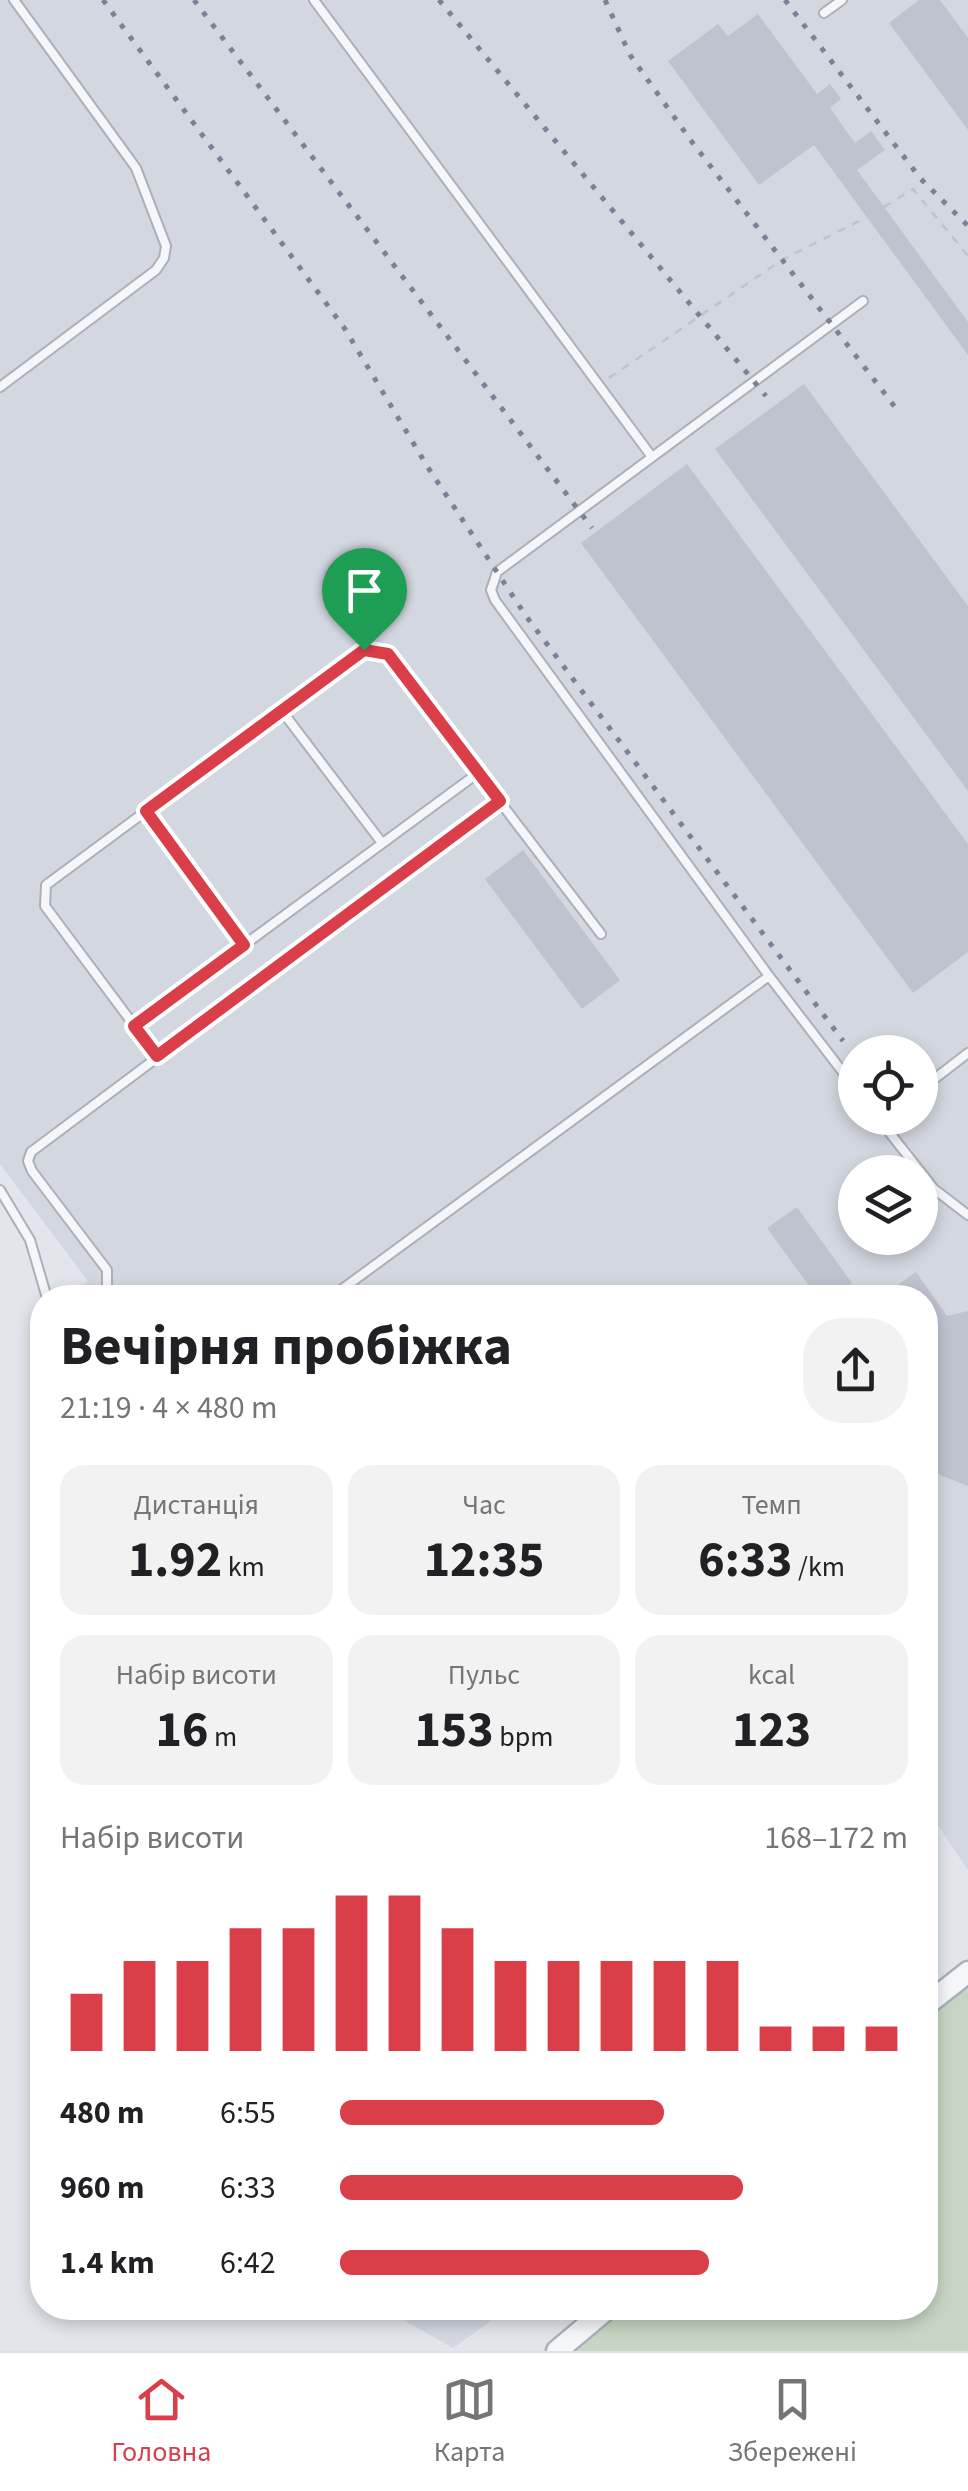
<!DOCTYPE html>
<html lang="uk">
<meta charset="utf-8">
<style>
body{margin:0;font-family:"Source Sans 3",sans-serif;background:#f2f2f2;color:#202124;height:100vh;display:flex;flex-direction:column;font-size:38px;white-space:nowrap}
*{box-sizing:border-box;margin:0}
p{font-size:32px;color:#757577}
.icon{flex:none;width:55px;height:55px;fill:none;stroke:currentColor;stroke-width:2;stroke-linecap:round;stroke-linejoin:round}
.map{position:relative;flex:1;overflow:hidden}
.panel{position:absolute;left:30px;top:1285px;width:908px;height:1035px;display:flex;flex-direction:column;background:#fff;border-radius:40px;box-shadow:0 5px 15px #0003}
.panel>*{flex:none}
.controls{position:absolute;left:838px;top:1035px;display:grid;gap:20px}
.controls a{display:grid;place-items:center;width:100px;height:100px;border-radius:50%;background:#fff;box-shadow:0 5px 15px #0003;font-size:50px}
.pin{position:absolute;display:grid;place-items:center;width:85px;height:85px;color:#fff;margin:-102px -42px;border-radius:50% 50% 50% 0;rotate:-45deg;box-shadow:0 0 10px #0007}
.pin .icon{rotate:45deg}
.round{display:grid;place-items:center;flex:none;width:105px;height:105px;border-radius:40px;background:#f2f2f2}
.summary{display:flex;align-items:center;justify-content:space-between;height:170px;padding:0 30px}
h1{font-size:55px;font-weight:700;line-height:75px}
.metrics{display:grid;grid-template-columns:repeat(3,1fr);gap:15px;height:170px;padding:10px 30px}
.metrics div{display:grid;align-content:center;border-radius:25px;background:#f2f2f2;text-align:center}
.metrics b{font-size:50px;font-weight:700}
.metrics small{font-size:28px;font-weight:400}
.metrics p{font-size:28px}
.chart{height:280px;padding:20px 30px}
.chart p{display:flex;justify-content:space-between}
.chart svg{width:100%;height:180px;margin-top:10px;stroke:#d93e49;stroke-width:6}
ul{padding:0 30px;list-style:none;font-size:32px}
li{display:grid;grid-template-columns:160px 120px 1fr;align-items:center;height:75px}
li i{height:25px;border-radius:12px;background:#d93e49}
.dock{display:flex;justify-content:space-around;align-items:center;height:140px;border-top:2px solid #e0e0e0;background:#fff;font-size:28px;color:#757577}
.dock a{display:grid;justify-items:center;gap:5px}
.dock .on{color:#d93e49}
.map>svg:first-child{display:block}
</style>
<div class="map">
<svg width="968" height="2351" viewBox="0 0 968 2351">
<rect width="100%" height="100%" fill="#e2e5eb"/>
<!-- built -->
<path fill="#d3d7e0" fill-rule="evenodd" d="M0,0H968V1870L925,1806V1298L67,1297L88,1281L0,1164ZM855,1052H920V1118H855ZM855,1172H920V1238H855Z
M382,2308H509L453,2348Z"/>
<!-- green -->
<path fill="#c5d6c2" d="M968,1984V2351H577L626,2308H925V2023Z"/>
<!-- building -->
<path fill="#bec3ce" d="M919,0H940L968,38V130L889,23Z
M758,14L817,94L830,84L841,99L830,108L855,143L871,131L885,150L857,170L968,322V355L814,145L759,185L668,61L718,24L728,36Z
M804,384L968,606V791L715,449Z
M687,464L968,844V952L913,993L581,543Z
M523,850L620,980L582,1009L485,879Z
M797,1207L852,1283L832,1298H818L767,1228Z
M916,1272L947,1316L968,1311V1486L942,1476L925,1464V1298H879Z"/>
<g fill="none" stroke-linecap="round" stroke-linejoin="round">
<defs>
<path id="service" d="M314,0L652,457
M824,13L842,0
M0,387L156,270L164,258L166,246L136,168L14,0
M282,711L382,843
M146,811L244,945
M134,1026L478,773
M157,1056L45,906L46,885L364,650L387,654L601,934
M855,1088L769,976L495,600L491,590L497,572L863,301
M920,1090L968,1053
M878,1118L934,1189L968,1215
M0,1190L30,1240L47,1298
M107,1298V1270L32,1171L28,1161L31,1152L500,801
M330,1298L769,976"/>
<path id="tertiary" d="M925,2006L968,1972
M557,2351L608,2308"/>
</defs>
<!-- service casing -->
<use href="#service" stroke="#aaafb9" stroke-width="12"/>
<!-- tertiary casing -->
<use href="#tertiary" stroke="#aaafb9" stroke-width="25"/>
<!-- path -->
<path stroke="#c0c3ca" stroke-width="2.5" stroke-dasharray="8 8" stroke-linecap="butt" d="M884,207L913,189L968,256
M609,378L782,260L867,217"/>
<!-- service -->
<use href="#service" stroke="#f5f6f9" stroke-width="8"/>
<!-- tertiary -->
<use href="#tertiary" stroke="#f5f6f9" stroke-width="20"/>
<!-- rail -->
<path stroke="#7a8296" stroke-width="5" stroke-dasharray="5 10" stroke-linecap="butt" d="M103,0L345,329L427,466L526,616L843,1041
M194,0L592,528
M439,0L766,396
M605,0L630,55L692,142L898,411
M785,0L920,178L968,226"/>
</g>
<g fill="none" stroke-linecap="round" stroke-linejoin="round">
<defs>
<path id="route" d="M364,650L388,654L500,801L157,1056L134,1026L244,945L146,811Z"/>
</defs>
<!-- route casing -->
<use href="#route" stroke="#fff" stroke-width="20"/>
<!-- route -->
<use href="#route" stroke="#d93e49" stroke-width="12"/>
</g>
</svg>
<div class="controls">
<a><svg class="icon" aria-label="locate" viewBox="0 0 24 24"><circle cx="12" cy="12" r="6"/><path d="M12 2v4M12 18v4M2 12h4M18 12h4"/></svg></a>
<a><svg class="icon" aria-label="layers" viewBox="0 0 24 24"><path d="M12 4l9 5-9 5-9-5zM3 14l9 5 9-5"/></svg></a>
</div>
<div class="pin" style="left:364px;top:650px;background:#1e9e55"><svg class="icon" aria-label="arrive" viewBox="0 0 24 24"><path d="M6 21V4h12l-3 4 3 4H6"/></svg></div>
<section class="panel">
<div class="summary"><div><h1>Вечірня пробіжка</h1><p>21:19 · 4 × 480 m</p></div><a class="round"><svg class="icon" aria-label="share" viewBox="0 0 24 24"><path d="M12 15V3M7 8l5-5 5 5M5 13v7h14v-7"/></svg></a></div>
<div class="metrics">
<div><p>Дистанція</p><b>1.92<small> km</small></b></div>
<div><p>Час</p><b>12:35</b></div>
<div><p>Темп</p><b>6:33<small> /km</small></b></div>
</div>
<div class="metrics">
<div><p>Набір висоти</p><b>16<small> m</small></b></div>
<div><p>Пульс</p><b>153<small> bpm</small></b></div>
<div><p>kcal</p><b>123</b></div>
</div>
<div class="chart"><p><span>Набір висоти</span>168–172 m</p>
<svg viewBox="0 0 160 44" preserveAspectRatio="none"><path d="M5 44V30M15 44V22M25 44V22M35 44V14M45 44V14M55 44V6M65 44V6M75 44V14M85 44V22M95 44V22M105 44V22M115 44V22M125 44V22M135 44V38M145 44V38M155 44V38"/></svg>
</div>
<ul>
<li><b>480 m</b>6:55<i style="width:57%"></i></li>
<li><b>960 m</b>6:33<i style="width:71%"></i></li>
<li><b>1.4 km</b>6:42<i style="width:65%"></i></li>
</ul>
</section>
</div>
<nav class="dock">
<a class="on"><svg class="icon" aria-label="home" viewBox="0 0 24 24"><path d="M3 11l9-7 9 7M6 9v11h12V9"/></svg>Головна</a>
<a><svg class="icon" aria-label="map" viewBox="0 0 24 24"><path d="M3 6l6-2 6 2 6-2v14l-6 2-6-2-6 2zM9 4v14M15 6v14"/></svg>Карта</a>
<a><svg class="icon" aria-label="saved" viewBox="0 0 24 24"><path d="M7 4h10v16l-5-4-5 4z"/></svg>Збережені</a>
</nav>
